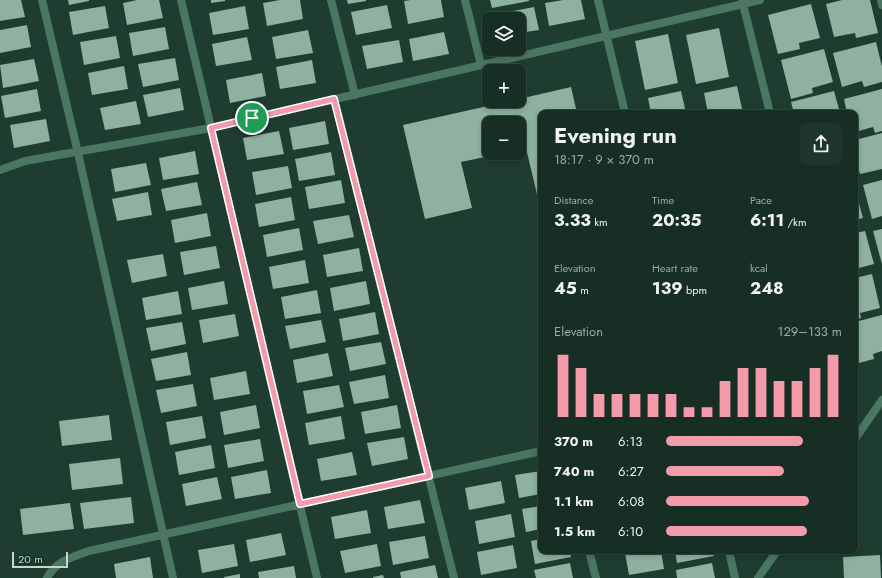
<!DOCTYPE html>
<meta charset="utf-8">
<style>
body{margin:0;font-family:Jost,sans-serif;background:#1f362c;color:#f1f3f6;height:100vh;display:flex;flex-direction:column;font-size:15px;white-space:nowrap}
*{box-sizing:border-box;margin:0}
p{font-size:13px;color:#9ea8a6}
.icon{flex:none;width:22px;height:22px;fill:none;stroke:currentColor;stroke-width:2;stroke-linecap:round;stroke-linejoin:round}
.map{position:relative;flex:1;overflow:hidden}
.drawer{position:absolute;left:538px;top:110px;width:320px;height:444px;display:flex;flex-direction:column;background:#162e24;border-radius:8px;box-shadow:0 2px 6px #0003,0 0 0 1px #354a41}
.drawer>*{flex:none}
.tools{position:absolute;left:482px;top:12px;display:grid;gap:8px}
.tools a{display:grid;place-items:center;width:44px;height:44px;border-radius:8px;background:#162e24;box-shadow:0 2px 6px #0003,0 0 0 1px #354a41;font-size:20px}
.scale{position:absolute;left:12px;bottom:10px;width:56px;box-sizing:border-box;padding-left:4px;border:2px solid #c5d6cd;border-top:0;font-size:11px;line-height:14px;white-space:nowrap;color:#c5d6cd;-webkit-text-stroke:3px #133326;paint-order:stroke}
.pin{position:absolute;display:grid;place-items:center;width:34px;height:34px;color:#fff;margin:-17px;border:2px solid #fff;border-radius:50%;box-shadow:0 1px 4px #0007}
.round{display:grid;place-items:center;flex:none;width:42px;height:42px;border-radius:8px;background:#1f362c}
.summary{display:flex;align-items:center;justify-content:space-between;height:68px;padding:0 16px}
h1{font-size:22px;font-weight:700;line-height:30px}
.figures{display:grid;grid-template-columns:repeat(3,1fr);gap:6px;height:68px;padding:4px 16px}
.figures div{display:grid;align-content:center}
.figures b{font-size:17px;font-weight:700}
.figures small{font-size:11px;font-weight:400}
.figures p{font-size:11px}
.chart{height:112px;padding:8px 16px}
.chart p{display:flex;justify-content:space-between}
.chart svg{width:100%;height:72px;margin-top:4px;stroke:#f39aac;stroke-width:6}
ul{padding:0 16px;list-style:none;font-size:13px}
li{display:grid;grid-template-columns:64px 48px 1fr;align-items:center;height:30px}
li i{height:10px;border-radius:5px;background:#f39aac}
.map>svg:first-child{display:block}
</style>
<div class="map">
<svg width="882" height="578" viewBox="0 0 882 578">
<rect width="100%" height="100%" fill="#1e3d30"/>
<!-- building -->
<path fill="#8eb1a0" d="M0,0H21L25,17L0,21Z
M68,0H89V1L69,5Z
M137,0H159L163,18L127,25L123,3Z
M211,0H225V1L211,3Z
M280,0H300L303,19L267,26L263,3Z
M347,0H366V1L348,4Z
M411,0H441L444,17L408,24L404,1Z
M490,0H529V1L492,8Z
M563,0H581L585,19L549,26L545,3Z
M842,0H870L878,33L856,38L855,33L834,37L826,4Z
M811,4L820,38L799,43L800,49L778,54L768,15Z
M387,5L392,28L356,35L351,12Z
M105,6L109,28L73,35L69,12Z
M245,6L249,29L213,35L209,13Z
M534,7L539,30L519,33V19H499L498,14Z
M27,25L31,47L0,53V30Z
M165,27L169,49L133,56L129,33Z
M719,28L729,77L696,84L686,35Z
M308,30L313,53L276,59L272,37Z
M444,32L449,54L413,61L409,39Z
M668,34L678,83L645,90L635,41Z
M116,36L120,58L84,65L80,42Z
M247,37L252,60L216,66L212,44Z
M399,40L403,62L367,69L362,46Z
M876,42L882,67V82L864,87L862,81L842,87L833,53Z
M824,49L833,82L812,88L813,93L791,99L781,60Z
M175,58L179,80L143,87L138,64Z
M34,59L39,81L3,88L0,65Z
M312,60L316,83L280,89L276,67Z
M124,66L128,89L92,95L88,73Z
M262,73L266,96L230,103L226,80Z
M737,86L743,113H708L704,93Z
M571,87L577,113H541V211L526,148L519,149V123H489V153L499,154L461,162L472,208L425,219L403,125L510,101H519V99Z
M180,88L184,110L148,117L143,95Z
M37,89L41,111L5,118L1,96Z
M882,89V131L875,133L873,127L855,132V113H847L844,99Z
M681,91L686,113H651L648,98Z
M834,91L840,113H794L791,102Z
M136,101L141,124L105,130L100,108Z
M46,119L50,141L14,148L10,125Z
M325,121L329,144L293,150L289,128Z
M279,131L284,154L247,160L243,138Z
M882,133V169L860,174L855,155V140Z
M195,151L199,174L163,180L159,158Z
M331,152L335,175L299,181L295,159Z
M146,163L151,185L115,192L111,169Z
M288,166L292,188L256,195L252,172Z
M341,180L345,203L309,209L305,187Z
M882,180V216L872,219L863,185Z
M197,182L202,205L166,211L161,189Z
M855,189L863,218L855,220Z
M148,192L152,215L117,221L112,199Z
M291,197L295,220L259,227L255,204Z
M207,213L211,236L175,243L171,220Z
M349,215L354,237L318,244L313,221Z
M299,228L303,250L267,257L263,235Z
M882,229V264L873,231Z
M865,231L874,264L855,269V233Z
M216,246L220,268L184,275L180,252Z
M359,248L363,271L327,277L323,255Z
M163,254L167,276L132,283L127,260Z
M305,260L309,283L273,289L269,267Z
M872,274L880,308L860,313L861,318L855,320V278Z
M224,281L228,304L192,310L188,288Z
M366,281L370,304L334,311L330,288Z
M317,290L321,313L285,319L281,297Z
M178,291L182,314L146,320L142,298Z
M375,312L379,334L343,341L339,319Z
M235,314L239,336L203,343L199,320Z
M882,315V351L873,354L874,359L855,364V322Z
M321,320L326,342L290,349L285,326Z
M182,322L186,344L151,351L146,328Z
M381,342L386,364L350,371L345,348Z
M187,352L191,375L156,381L151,359Z
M328,353L333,376L297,383L293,360Z
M246,371L250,394L214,400L210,378Z
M385,375L389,398L354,404L349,382Z
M193,384L197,406L161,413L156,390Z
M339,385L344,407L307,414L303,391Z
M256,405L260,428L224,435L220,412Z
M397,405L401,428L365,434L361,412Z
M109,415L112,440L62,446L59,421Z
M202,416L206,438L170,445L166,422Z
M341,416L345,439L309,445L305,423Z
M404,437L408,459L372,466L367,443Z
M260,439L264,461L228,468L224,445Z
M211,445L215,468L179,475L175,452Z
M352,452L357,475L321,481L317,459Z
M120,458L123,484L72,490L69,464Z
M267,470L271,493L235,499L231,477Z
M541,471V494L519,498L515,475Z
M217,477L222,499L186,506L182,484Z
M501,481L505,503L469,510L465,488Z
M131,497L134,523L84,529L80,503Z
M420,500L425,523L388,529L384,507Z
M70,503L74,529L23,535L20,509Z
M541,506V529L526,532L522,509Z
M367,510L371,533L335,539L331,517Z
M511,514L515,537L479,544L475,521Z
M281,533L286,555L250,562L246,540Z
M425,536L429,558L393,565L389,542Z
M541,539V551H570L571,557L535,564L531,541Z
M234,544L238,566L202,573L198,550Z
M377,544L381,566L345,573L340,551Z
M513,545L517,568L481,575L477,552Z
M635,551H661L664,569L629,575L625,553Z
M675,551H712L714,556L677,563Z
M880,555L881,578H844L843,557Z
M150,557L153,578H116L114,564Z
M570,563L573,578H536L534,570Z
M712,563L715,578H677L676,570Z
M435,565L438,578H401L400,572Z
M294,566L296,578H259L258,572Z
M240,574V578H224V577Z
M383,575L384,578H373V577Z"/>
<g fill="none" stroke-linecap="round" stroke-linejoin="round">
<!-- minor -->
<path stroke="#4b7663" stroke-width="8" d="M42,0L78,153L173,578
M181,0L317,578
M331,0L355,95
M465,0L481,65
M598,0L625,113
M760,0L743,4L770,113
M881,0L882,5
M334,99L454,578
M0,170L25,161L211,128L743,4L742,0
M855,439L882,400
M589,551L596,578
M729,551L735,578
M47,578C56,561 72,557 89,551L541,451
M758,578L777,551"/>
</g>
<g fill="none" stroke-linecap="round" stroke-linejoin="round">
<defs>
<path id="route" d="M334,99L429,476L300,504L211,128Z"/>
</defs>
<!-- route casing -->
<use href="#route" stroke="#fff" stroke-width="8"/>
<!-- route -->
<use href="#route" stroke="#f39aac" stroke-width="5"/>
</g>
</svg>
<div class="tools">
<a><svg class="icon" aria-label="layers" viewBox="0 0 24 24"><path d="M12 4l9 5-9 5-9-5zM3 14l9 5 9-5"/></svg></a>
<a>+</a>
<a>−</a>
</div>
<div class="scale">20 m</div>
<div class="pin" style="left:252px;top:118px;background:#1e9e55"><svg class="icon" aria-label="arrive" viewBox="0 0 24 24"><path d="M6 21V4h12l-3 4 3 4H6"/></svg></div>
<section class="drawer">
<div class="summary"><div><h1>Evening run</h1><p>18:17 · 9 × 370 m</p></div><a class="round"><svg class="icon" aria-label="share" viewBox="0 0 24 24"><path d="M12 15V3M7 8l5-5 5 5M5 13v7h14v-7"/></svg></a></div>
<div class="figures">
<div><p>Distance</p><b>3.33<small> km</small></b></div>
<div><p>Time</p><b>20:35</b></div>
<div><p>Pace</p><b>6:11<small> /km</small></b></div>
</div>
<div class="figures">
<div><p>Elevation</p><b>45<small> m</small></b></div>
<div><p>Heart rate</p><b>139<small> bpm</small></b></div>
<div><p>kcal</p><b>248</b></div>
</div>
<div class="chart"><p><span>Elevation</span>129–133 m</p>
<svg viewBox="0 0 160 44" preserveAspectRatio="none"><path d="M5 44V6M15 44V14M25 44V30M35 44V30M45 44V30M55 44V30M65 44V30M75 44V38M85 44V38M95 44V22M105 44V14M115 44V14M125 44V22M135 44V22M145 44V14M155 44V6"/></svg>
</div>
<ul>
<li><b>370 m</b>6:13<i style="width:78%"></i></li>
<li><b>740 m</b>6:27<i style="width:67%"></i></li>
<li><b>1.1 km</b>6:08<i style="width:81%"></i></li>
<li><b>1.5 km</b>6:10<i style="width:80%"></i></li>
</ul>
</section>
</div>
